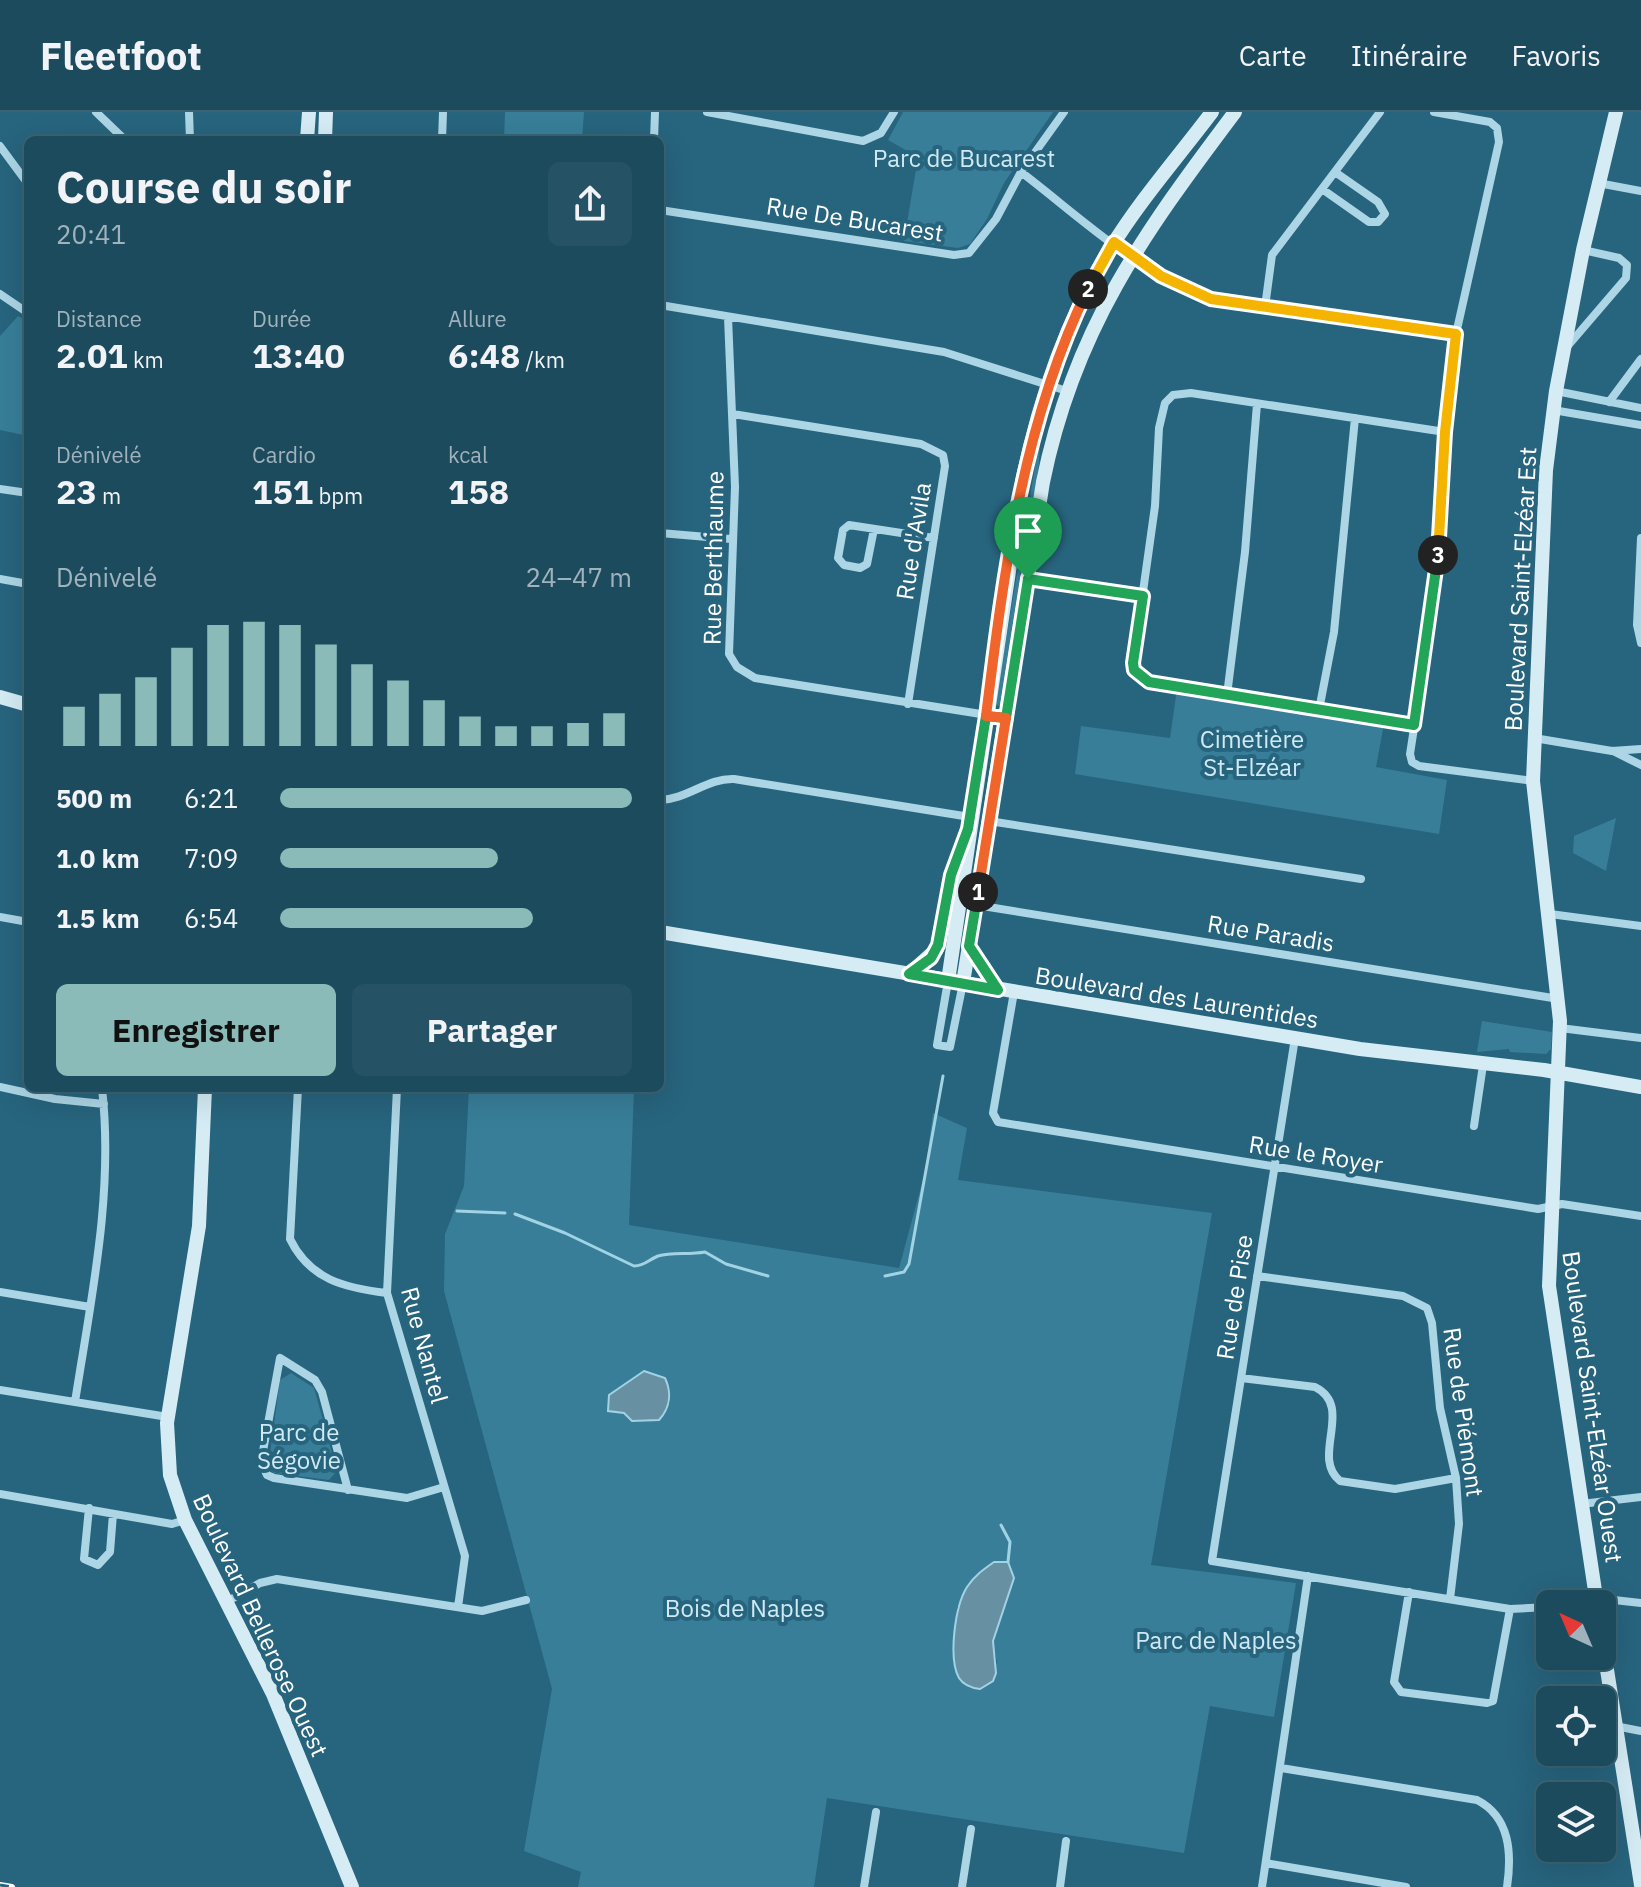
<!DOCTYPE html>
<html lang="fr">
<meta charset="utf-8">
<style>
body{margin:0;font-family:"IBM Plex Sans",sans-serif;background:#255264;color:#f1f3f6;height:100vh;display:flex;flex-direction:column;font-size:30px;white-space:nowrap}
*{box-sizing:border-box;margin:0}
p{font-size:26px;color:#a0b3bc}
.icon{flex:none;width:44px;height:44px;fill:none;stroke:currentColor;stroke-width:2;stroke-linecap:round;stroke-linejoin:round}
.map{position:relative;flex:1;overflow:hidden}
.side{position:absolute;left:24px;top:24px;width:640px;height:956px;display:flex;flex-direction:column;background:#1d4b5e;border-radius:12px;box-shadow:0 8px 32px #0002,0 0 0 2px #3b6373}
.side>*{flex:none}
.needle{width:52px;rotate:316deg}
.tools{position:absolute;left:1536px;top:1478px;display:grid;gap:16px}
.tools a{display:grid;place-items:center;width:80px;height:80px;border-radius:12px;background:#1d4b5e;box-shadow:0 8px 32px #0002,0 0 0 2px #3b6373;font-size:40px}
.pin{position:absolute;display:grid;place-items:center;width:68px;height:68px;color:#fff;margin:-82px -34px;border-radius:50% 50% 50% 0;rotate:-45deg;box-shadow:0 0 8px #0007}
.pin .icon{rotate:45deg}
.km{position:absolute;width:40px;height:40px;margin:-20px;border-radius:50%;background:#222;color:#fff;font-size:22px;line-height:40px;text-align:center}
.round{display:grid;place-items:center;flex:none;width:84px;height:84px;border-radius:12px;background:#255264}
.headline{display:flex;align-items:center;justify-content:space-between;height:136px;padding:0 32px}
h1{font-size:44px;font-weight:700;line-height:60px}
.stats{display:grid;grid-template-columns:repeat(3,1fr);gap:12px;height:136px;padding:8px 32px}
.stats div{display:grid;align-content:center}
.stats b{font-size:34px;font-weight:700}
.stats small{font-size:22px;font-weight:400}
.stats p{font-size:22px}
.chart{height:224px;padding:16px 32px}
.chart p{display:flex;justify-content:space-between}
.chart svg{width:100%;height:144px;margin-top:8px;stroke:#8bbbb9;stroke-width:6}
.action{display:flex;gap:16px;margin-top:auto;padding:16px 32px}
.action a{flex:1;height:92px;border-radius:12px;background:#8bbbb9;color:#111;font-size:32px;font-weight:700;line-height:92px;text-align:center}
.action a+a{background:#255264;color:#f1f3f6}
ul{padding:0 32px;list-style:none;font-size:26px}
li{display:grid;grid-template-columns:128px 96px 1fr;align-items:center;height:60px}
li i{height:20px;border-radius:10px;background:#8bbbb9}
header{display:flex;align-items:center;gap:48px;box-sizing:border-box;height:112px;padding:0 40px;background:#1d4b5e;border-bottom:2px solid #3b6373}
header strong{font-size:38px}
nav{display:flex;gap:44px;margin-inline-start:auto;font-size:28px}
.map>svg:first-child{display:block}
</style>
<header>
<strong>Fleetfoot</strong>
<nav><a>Carte</a><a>Itinéraire</a><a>Favoris</a></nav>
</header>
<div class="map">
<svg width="1641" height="1775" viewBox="0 0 1641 1775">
<rect width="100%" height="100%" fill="#27647d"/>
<!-- green -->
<path fill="#387e98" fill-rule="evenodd" d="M505,0H584L582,28H504Z
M903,0H1053L1004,71L987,107L970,132L958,136L904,129L918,45L888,28Z
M18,204L28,209V324L0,318V224Z
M1040,325L1039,353L1000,594L995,593Z
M1177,577L1384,612L1376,655L1447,668L1439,722L1075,662L1081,614L1170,626Z
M1616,706L1606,759L1573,741L1574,724Z
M1482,909L1552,920L1551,937L1546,942L1510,940L1509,937L1477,940Z
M469,976H634L629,1113L899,1156L925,1060L933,1001L967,1016L958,1068L1212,1101L1151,1453L1296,1471L1274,1605L1210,1594L1184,1741L827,1686L814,1775H578L581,1760L524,1739L552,1577L444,1179L445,1122L464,1074ZM641,1260L669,1274L670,1289L663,1304L636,1310L624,1301L608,1299L609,1283ZM1013,1466L993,1529L997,1551L959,1566L954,1541L957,1495Z
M291,1261L314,1276L337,1359L329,1368L274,1361L268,1356L280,1268Z"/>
<!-- water -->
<path fill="#6791a3" stroke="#a1d3e5" stroke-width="2" d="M644,1259L665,1266C672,1281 670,1296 659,1308L632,1309L624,1301L608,1299L609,1283Z
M994,1450H1008L1014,1466L993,1529L996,1561L993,1569L980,1577C972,1576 964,1574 959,1566C948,1546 955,1494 967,1475C974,1464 984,1457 994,1450Z"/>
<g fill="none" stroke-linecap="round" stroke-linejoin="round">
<!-- stream -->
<path stroke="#a1d3e5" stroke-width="3" d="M457,1099L505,1101
M515,1102L565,1121L634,1154C645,1154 648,1148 658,1144C672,1140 689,1143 705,1140L726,1152L768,1164
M885,1164L904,1160L909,1152L943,964
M1001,1413L1010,1430L1008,1450"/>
<!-- street -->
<path stroke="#acd5e5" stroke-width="8" d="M96,0L125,28
M189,0L190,28
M707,0L863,29L881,21L894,0
M1434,0L1490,10L1497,16L1499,30L1456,222L1429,519L1410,642L1412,650L1419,654L1533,669
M442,28L443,0
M654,28L655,0
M0,34L28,72
M1021,60C1080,105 1140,163 1211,187L1456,222
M1598,71L1641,79
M1322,77L1369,110H1378L1385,102L1378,90L1335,60
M660,98L954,143L969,141L996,107L1021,60L1064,0
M0,182L28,201
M660,193L944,240L1067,279
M1265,195L1272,143L1380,0
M728,205L735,375L729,542L737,555L755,566L1006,606
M1566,236L1626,166L1627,153L1619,146L1583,138
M1556,279L1641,296
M1609,290L1641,247
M1553,298L1641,313
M733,302L921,332L943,343L945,354L908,592
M0,377L28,381
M874,417L867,452L860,456L844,453L838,446L843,418L849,413L934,426
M660,421L731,427
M1641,426L1637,513L1641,531
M0,467L28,472
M1028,467L1143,484
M1227,583L1245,440L1257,292
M1319,598L1334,520L1355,306
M1414,613L1149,570L1134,558L1133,551L1155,394L1159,316L1165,291L1173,283L1191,281L1445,320
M1534,626L1612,639L1641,637
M1613,639L1641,653
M660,688C688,687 707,666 734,667L970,705
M989,709L1361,767
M976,793L1559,887
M1550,802L1641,814
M0,805L28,810
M948,869L937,933L950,935L963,871
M1014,880L993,1001L998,1010L1538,1097L1562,1092L1641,1104
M1560,916L1641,926
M1295,926L1212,1449L1510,1497L1550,1495
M0,975L55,987L104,992
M298,976L290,1127C310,1168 345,1176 387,1181
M397,976L387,1181L465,1444L458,1495
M1474,1014L1483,953
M1257,1164L1403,1184L1427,1196L1432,1211L1440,1296L1456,1366L1459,1412L1450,1487
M0,1180L90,1195
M1241,1266L1315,1275C1355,1295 1310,1345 1340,1369L1395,1377L1456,1366
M0,1278L168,1305
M75,1290C91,1187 114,1081 102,976
M348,1378L322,1280L315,1268L280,1246L261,1350L267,1363L274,1366L407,1386L444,1375
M0,1382L172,1412L185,1408
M1581,1392L1641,1385
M89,1396L84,1447L98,1453L110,1440L113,1402
M1409,1480L1394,1570L1401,1580L1487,1591L1493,1589L1510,1497
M228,1489L260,1471L277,1467L482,1499L526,1488
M1565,1492L1596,1486L1641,1491
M1615,1614L1641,1619
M1281,1656L1477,1688C1510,1705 1512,1741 1507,1775
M1266,1751L1406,1775
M864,1775L876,1700
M962,1775L971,1717
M1060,1775L1066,1729
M1262,1775L1308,1464"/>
<!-- secondary -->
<path stroke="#d5ecf5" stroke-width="14" d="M307,28L309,0
M325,28L326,0
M0,585L28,593
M660,820L1360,937L1544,958L1641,975
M969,834L998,878
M909,862L937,837L951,763L961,736
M948,869L1023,365C1040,285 1067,206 1110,137C1140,88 1178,45 1212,0
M963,871L1043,370C1074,217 1144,121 1235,0
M205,976L199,1114L167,1311L170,1363L185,1408L273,1582L352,1775
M1597,1492L1549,1174L1560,909L1533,669L1546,358L1556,279L1583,138L1616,0
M1602,1526L1641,1773"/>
<defs>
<path id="rail" d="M0,1773L12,1775"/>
</defs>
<!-- rail casing -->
<use href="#rail" stroke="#fff" stroke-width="6"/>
<!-- rail -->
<use href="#rail" stroke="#27647d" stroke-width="3" stroke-dasharray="9" stroke-linecap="butt"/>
</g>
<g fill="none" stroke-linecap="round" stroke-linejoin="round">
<defs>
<path id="split-1" d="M978,780L969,834L998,878L909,862L931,846L938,833L951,763L968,717L986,604L1006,606L1028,467"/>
<path id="split-2" d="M978,780L1006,606L986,604C1004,459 1023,309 1088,177"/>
<path id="split-3" d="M1088,177L1114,130L1161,164L1211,187L1456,222L1445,320L1438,443"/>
<path id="split-4" d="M1028,467L1143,484L1133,551L1134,558L1149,570L1414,613L1438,443"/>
</defs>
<!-- split-1 casing -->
<use href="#split-1" stroke="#fff" stroke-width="16"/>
<!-- split-2 casing -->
<use href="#split-2" stroke="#fff" stroke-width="16"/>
<!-- split-3 casing -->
<use href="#split-3" stroke="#fff" stroke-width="16"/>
<!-- split-4 casing -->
<use href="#split-4" stroke="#fff" stroke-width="16"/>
<!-- split-1 -->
<use href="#split-1" stroke="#22a559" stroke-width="10"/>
<!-- split-2 -->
<use href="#split-2" stroke="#f0652b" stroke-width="10"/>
<!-- split-3 -->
<use href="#split-3" stroke="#f5b400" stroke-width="10"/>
<!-- split-4 -->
<use href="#split-4" stroke="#22a559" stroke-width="10"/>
</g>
<g text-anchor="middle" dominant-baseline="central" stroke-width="8" stroke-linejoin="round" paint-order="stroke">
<!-- park labels -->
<g font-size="24" fill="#cfeaf4" stroke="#27647d">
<text x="964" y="46">Parc de Bucarest</text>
<text x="1252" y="627">Cimetière<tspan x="1252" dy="28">St-Elzéar</tspan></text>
<text x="299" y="1320">Parc de<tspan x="299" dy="28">Ségovie</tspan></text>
<text x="745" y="1496">Bois de Naples</text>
<text x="1216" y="1528">Parc de Naples</text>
</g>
<!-- street labels -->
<g font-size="24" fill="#fff" stroke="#27647d">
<text transform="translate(855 107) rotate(9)">Rue De Bucarest</text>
<text transform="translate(913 429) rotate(-81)">Rue d'Avila</text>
<text transform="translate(713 446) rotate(-89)">Rue Berthiaume</text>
<text transform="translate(1520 477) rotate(-87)">Boulevard Saint-Elzéar Est</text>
<text transform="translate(1271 821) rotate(9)">Rue Paradis</text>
<text transform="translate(1177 885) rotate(9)">Boulevard des Laurentides</text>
<text transform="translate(1316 1042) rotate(9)">Rue le Royer</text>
<text transform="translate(1234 1185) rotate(-81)">Rue de Pise</text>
<text transform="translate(425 1233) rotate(75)">Rue Nantel</text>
<text transform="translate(1593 1295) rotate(82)">Boulevard Saint-Elzéar Ouest</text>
<text transform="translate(1464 1300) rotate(82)">Rue de Piémont</text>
<text transform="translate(261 1513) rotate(65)">Boulevard Bellerose Ouest</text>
</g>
</g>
</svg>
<div class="tools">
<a><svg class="needle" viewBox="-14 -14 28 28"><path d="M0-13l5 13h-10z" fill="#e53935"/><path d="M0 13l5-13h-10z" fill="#a0b3bc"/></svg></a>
<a><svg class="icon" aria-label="locate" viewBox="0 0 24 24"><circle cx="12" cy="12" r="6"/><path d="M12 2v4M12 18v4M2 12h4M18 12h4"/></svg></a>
<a><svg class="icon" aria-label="layers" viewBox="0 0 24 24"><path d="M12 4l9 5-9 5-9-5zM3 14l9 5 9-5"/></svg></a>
</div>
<div class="pin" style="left:1028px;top:467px;background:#1e9e55"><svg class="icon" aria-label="arrive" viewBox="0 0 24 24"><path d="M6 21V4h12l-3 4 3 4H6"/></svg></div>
<b class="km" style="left:978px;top:780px">1</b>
<b class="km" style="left:1088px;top:177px">2</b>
<b class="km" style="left:1438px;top:443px">3</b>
<section class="side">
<div class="headline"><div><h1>Course du soir</h1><p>20:41</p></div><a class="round"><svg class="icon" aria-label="share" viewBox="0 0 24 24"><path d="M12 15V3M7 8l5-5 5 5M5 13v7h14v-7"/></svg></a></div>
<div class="stats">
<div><p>Distance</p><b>2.01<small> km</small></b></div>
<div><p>Durée</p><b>13:40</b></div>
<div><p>Allure</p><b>6:48<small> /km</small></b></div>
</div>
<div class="stats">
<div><p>Dénivelé</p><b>23<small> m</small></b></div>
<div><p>Cardio</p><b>151<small> bpm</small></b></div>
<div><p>kcal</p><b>158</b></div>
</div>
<div class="chart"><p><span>Dénivelé</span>24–47 m</p>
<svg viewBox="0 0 160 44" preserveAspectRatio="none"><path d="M5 44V32M15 44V28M25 44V23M35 44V14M45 44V7M55 44V6M65 44V7M75 44V13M85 44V19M95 44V24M105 44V30M115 44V35M125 44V38M135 44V38M145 44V37M155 44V34"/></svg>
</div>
<ul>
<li><b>500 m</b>6:21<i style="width:100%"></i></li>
<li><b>1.0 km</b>7:09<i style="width:62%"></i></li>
<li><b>1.5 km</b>6:54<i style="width:72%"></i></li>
</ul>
<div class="action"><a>Enregistrer</a><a>Partager</a></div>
</section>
</div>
